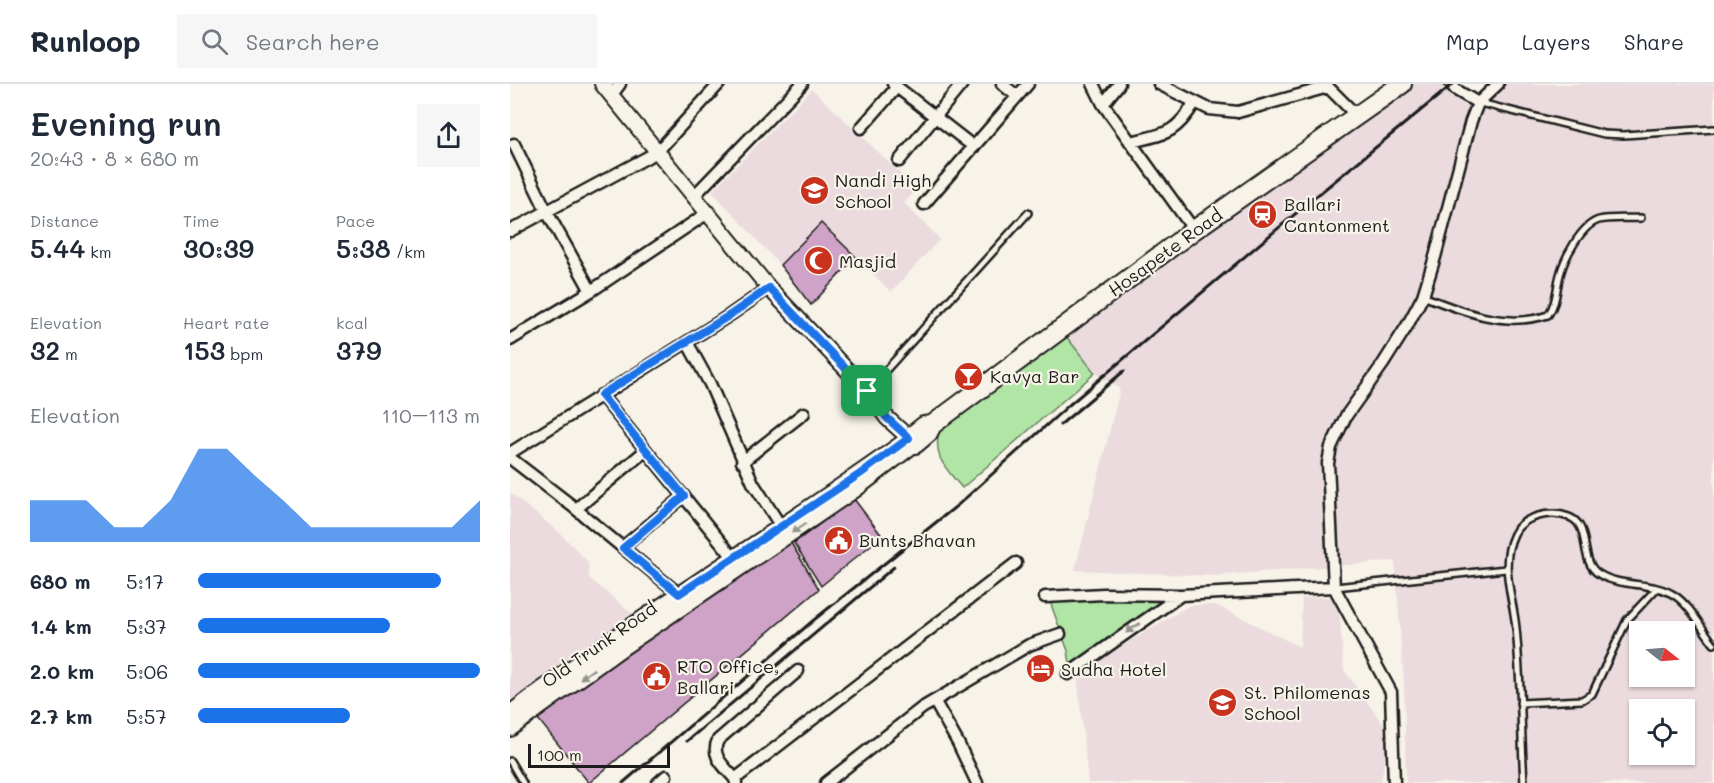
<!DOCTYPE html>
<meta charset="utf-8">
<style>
body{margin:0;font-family:Mali,sans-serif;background:#f6f6f7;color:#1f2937;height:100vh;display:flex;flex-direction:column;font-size:22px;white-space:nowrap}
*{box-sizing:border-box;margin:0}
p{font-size:20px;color:#747a83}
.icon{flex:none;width:33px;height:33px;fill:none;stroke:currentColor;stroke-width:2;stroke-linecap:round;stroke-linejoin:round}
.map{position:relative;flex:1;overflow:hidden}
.side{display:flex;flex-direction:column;background:#fff;width:510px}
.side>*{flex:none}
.needle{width:39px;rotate:107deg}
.controls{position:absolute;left:1119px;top:537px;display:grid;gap:12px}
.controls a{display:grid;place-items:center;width:66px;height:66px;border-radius:0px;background:#fff;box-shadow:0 2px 4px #0004;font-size:30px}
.scale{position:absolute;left:18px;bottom:15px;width:142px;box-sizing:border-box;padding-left:6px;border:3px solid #1c1c1c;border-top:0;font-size:16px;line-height:21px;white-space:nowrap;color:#1c1c1c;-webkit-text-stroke:4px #f7f3e8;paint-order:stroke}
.pin{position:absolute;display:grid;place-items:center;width:51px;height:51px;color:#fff;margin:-26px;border-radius:12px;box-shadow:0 3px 9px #0006}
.round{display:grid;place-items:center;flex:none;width:63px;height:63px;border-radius:0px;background:#f6f6f7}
.summary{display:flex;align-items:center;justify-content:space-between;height:102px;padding:0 30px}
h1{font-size:33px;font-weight:600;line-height:45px}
.stats{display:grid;grid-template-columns:repeat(3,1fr);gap:9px;height:102px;padding:6px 30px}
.stats div{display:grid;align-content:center}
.stats b{font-size:26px;font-weight:600}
.stats small{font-size:16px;font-weight:400}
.stats p{font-size:16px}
.chart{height:168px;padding:12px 30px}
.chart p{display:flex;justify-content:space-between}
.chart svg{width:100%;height:108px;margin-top:6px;fill:#1a73e8;opacity:.7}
ul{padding:0 30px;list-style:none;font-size:20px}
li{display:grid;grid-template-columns:96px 72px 1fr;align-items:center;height:45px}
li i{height:15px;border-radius:8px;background:#1a73e8}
header{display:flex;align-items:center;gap:36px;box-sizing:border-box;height:84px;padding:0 30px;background:#fff;border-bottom:2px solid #e0e1e3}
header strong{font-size:28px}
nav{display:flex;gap:33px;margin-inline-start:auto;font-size:21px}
.search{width:420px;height:54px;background:#f6f6f7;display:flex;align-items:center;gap:15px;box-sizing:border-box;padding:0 21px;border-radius:0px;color:#747a83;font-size:22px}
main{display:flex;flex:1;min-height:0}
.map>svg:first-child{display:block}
</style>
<header>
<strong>Runloop</strong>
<div class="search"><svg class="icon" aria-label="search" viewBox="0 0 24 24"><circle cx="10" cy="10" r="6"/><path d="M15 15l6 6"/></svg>Search here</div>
<nav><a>Map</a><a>Layers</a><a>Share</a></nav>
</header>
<main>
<section class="side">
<div class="summary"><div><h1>Evening run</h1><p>20:43 · 8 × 680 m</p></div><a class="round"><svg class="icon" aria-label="share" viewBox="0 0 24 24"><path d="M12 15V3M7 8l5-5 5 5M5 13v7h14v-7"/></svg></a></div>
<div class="stats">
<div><p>Distance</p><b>5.44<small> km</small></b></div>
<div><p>Time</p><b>30:39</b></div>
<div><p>Pace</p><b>5:38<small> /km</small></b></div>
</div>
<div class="stats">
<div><p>Elevation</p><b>32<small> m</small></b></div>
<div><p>Heart rate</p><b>153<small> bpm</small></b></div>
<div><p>kcal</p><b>379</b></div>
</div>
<div class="chart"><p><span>Elevation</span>110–113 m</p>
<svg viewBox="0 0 160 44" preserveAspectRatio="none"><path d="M0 44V27L10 27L20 27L30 38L40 38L50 27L60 6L70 6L80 17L90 27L100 38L110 38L120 38L130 38L140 38L150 38L160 27V44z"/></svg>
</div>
<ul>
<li><b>680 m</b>5:17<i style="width:86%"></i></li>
<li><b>1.4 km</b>5:37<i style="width:68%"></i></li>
<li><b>2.0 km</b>5:06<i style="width:100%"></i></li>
<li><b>2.7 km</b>5:57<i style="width:54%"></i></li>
</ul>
</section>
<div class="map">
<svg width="1204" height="699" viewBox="0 0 1204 699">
<rect width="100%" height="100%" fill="#f7f3e8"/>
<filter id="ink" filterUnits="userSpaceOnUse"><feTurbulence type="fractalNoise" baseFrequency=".0167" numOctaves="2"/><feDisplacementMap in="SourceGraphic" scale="12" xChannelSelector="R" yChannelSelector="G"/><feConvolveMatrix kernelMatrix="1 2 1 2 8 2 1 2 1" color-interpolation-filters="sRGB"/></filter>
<g filter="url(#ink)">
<!-- built -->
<path fill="#ebdbde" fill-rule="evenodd" d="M897,0H932L955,22L984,0H1204V699H896L894,600L885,477L704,492L565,486L610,305L585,289L555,251ZM1130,548H1174V592H1130ZM1130,626H1174V670H1130Z
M302,5L407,105L394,119L430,155L381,208L312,139L270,181L202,107Z
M0,409L49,448L78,478L79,494L123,530L0,620Z
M828,512L834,586L878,647L871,699H578L567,589L680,521H706L790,563L792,514Z"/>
<!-- green -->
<path fill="#b1e5a6" stroke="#668061" stroke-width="1.5" d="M555,251L585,289L452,404C435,383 423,374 429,346Z
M663,513L561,586L558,567L539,515Z"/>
<!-- building -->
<path fill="#cfa3c7" stroke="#1c1c1c" stroke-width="1.5" d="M311,139L346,173L301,221L270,181Z
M344,415L372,452L311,502L284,459Z
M281,459L309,505L79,699L28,635L146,550Z"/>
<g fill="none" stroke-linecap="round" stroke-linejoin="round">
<defs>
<path id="service" d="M970,19L1094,50L1114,51L1204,45
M913,212C953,228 996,245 1038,231C1047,219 1046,205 1050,191C1054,175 1071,141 1089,136C1101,133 1118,135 1131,134
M358,306L518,129
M825,503L996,485
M1010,619L1072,616L1082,610L1117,536L1146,505
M0,677L13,699
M1014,699C1011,648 1011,595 1006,544C1003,512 989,481 1004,450C1012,432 1041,426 1059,433C1082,441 1068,477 1089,490C1111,504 1142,497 1164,511C1181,522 1191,544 1204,560"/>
<path id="minor" d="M383,0L464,63
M492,0L507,12
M583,0L593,20L684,146
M649,0L699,25L728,28L818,3
M815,0L848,33
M941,0L946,6L968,19
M101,12L110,0
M593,20L609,0
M351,44L387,3
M620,58C655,50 665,51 685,18
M4,60L37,128L81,207
M389,77L452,0
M183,113L292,0
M414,120L518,0
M0,147L147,68L209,0
M0,256L81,207L196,130
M177,258L200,300L243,399L270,441
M91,311L223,473
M0,369L220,231L259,204
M0,374L61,421L169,510
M232,378L294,329
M66,425L136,366
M113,463L174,412
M535,513L594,510L671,511L824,503
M558,590L671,511
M425,618L448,659L467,699
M225,695L506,479
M148,699L156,692
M226,699L225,695C215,683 200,672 208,656L288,587
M316,699L412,624L519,561L550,550
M884,699L881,608L824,503L818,379L821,363L836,332L873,280L897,242L913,212L925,173L961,37L968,19L988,0"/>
<path id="tertiary" d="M0,629C128,531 268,449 399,354L377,334L357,307L259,204L92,0
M0,645L111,565L345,406L405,360"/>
<path id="trunk" d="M422,341L418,349L405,360L399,354L414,342L422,341L684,146L892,0"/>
</defs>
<!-- service casing -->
<use href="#service" stroke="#1c1c1c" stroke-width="10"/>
<!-- minor casing -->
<use href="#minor" stroke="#1c1c1c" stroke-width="15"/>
<!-- tertiary casing -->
<use href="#tertiary" stroke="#1c1c1c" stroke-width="18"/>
<!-- trunk casing -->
<use href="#trunk" stroke="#1c1c1c" stroke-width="22"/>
<!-- service -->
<use href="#service" stroke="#f7f3e8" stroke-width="5"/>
<!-- minor -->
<use href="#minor" stroke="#f7f3e8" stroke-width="10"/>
<!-- tertiary -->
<use href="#tertiary" stroke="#f7f3e8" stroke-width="14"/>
<!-- trunk -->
<use href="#trunk" stroke="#f7f3e8" stroke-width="18"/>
<!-- rail -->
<path stroke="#1c1c1c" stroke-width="3" d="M550,341L614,287
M177,657L384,483
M113,699L305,535L449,420L559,321L804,114L943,0"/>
</g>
<!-- one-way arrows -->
<defs><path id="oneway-solid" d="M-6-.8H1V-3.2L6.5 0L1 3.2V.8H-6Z" transform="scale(1.5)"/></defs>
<g fill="#94928c">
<use href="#oneway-solid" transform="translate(289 444) rotate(146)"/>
<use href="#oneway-solid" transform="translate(623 544) rotate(146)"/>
<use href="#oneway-solid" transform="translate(77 590) rotate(144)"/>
</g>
</g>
<g fill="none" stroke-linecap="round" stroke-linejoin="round" filter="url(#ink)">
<defs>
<path id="route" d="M259,204L357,307L377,334L399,354L350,390L169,510L113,464L174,412L91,311L220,231Z"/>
</defs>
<!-- route casing -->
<use href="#route" stroke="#fff" stroke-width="12"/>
<!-- route -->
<use href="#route" stroke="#1a73e8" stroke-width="8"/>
</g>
<!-- icons -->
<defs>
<symbol id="school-disc" viewBox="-11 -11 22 22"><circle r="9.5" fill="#c8321e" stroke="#f7f3e8"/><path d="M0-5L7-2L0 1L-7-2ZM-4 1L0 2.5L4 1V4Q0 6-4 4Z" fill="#fff"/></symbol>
<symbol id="station-disc" viewBox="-11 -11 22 22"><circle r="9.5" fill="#c8321e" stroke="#f7f3e8"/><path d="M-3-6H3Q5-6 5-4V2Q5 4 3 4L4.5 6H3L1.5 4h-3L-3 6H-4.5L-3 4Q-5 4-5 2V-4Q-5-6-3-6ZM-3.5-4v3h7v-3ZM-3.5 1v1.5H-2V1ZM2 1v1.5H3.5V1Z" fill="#fff"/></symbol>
<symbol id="mosque-disc" viewBox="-11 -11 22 22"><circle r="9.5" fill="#c8321e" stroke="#f7f3e8"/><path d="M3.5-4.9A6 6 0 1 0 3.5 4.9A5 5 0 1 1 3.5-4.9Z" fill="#fff"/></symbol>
<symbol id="bar-disc" viewBox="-11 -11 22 22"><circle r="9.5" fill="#c8321e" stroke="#f7f3e8"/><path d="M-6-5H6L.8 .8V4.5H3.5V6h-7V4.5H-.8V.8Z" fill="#fff"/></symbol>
<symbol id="civic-disc" viewBox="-11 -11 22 22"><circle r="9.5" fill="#c8321e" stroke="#f7f3e8"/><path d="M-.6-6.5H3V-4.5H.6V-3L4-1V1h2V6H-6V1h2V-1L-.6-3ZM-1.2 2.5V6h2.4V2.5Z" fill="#fff"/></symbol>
<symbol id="hotel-disc" viewBox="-11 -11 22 22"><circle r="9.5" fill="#c8321e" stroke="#f7f3e8"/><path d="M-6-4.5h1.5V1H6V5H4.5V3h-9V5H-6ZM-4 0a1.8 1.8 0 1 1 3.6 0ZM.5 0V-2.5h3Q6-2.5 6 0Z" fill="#fff"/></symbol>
</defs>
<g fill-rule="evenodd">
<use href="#school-disc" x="288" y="90" width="33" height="33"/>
<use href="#station-disc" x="736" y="114" width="33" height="33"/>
<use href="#mosque-disc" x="292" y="160" width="33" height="33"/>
<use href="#bar-disc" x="442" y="276" width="33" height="33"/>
<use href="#civic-disc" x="312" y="440" width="33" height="33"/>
<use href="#hotel-disc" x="514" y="568" width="33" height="33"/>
<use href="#civic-disc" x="130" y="576" width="33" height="33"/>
<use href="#school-disc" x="696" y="602" width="33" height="33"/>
</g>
<g text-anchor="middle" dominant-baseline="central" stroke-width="4.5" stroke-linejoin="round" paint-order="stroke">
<!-- poi labels -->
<g font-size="18" fill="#1c1c1c" stroke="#f7f3e8" text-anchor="start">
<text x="325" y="96">Nandi High<tspan x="325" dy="21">School</tspan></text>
<text x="774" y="120">Ballari<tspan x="774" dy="21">Cantonment</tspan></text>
<text x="329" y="177">Masjid</text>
<text x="480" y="292">Kavya Bar</text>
<text x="349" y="456">Bunts Bhavan</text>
<text x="167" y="582">RTO Office,<tspan x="167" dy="21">Ballari</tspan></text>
<text x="551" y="585">Sudha Hotel</text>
<text x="734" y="608">St. Philomenas<tspan x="734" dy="21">School</tspan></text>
</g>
<!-- street labels -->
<g font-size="18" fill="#1c1c1c" stroke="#f7f3e8">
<text transform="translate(655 168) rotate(-36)">Hosapete Road</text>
<text transform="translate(89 560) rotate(-35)">Old Trunk Road</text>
</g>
</g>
</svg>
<div class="controls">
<a><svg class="needle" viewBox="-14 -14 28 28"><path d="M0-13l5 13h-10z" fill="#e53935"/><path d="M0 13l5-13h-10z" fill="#747a83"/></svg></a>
<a><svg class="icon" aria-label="locate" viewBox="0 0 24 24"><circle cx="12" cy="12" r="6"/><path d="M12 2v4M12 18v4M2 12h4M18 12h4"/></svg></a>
</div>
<div class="scale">100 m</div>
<div class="pin" style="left:357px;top:307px;background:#1e9e55"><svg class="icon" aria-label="arrive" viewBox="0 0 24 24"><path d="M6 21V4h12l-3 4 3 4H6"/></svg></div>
</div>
</main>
